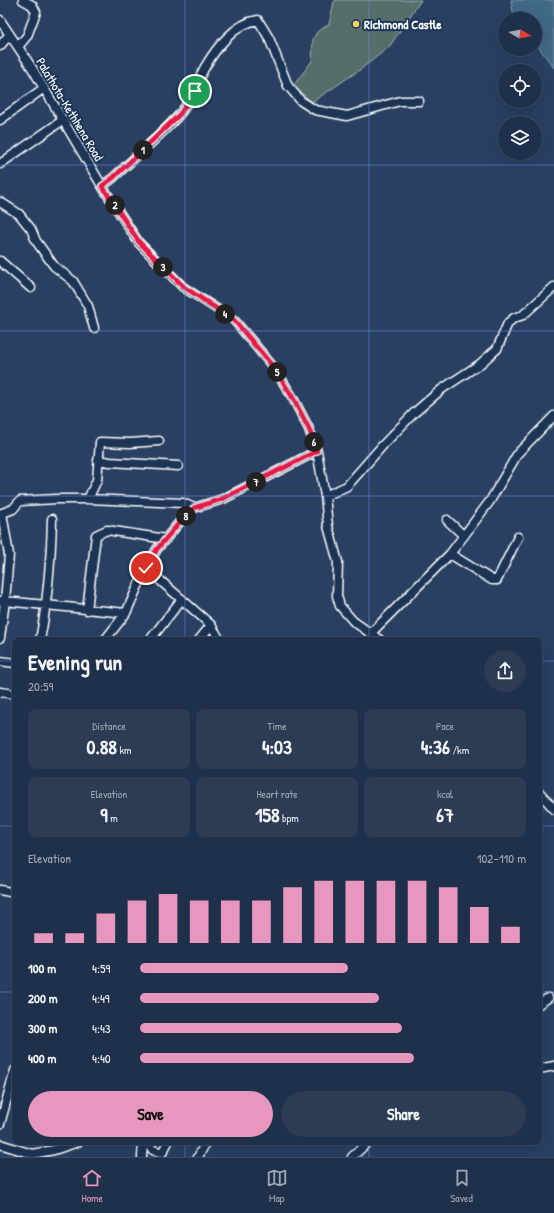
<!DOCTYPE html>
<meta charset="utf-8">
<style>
body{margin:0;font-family:"Patrick Hand",sans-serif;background:#2c3c54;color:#f1f3f6;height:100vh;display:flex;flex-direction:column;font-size:15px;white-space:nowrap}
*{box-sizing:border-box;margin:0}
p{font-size:13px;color:#a1a9b5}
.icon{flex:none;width:22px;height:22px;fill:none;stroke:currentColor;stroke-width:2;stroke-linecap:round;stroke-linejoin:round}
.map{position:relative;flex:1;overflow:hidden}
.details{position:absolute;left:12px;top:637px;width:530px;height:508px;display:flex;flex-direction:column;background:#1f304a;border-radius:8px;box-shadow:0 4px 16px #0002,0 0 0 1px #3c4b62}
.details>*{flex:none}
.needle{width:26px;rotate:99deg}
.buttons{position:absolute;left:498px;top:12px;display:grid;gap:8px}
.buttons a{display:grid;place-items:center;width:44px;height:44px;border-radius:50%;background:#1f304a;box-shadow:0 4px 16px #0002,0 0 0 1px #3c4b62;font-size:20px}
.pin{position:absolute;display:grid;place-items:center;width:34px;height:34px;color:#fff;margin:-17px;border:2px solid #fff;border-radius:50%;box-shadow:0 1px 4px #0007}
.km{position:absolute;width:20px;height:20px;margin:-10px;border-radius:50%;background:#222;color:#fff;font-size:11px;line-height:20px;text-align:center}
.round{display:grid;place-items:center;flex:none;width:42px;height:42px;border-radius:21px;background:#2c3c54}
.summary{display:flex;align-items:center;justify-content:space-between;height:68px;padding:0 16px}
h1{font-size:22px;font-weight:700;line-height:30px}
.metrics{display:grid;grid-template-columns:repeat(3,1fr);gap:6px;height:68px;padding:4px 16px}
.metrics div{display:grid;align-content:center;border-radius:8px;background:#2c3c54;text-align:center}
.metrics b{font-size:20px;font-weight:700}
.metrics small{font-size:11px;font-weight:400}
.metrics p{font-size:11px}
.chart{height:112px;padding:8px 16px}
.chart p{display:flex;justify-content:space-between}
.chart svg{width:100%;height:72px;margin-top:4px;stroke:#e797bd;stroke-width:6}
.cta{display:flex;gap:8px;margin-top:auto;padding:8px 16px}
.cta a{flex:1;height:46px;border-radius:24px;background:#e797bd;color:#111;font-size:16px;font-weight:700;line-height:46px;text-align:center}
.cta a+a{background:#2c3c54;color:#f1f3f6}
ul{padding:0 16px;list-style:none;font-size:13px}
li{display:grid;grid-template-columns:64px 48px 1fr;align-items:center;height:30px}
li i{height:10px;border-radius:5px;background:#e797bd}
.menu{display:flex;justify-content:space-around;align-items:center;height:56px;border-top:1px solid #3c4b62;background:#1f304a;font-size:11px;color:#a1a9b5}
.menu a{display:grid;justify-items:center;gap:2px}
.menu .on{color:#e797bd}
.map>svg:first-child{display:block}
</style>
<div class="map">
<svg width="554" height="1157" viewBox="0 0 554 1157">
<rect width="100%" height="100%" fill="#294063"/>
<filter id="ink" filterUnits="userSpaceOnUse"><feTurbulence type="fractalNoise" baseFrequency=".025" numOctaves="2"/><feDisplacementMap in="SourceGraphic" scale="8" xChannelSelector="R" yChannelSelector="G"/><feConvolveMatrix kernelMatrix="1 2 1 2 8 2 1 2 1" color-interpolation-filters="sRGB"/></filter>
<g filter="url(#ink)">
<!-- green -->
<path fill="#546e6b" stroke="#aab6b5" d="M336,0H421L389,47L361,69L312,102L293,86L312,61L313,39L317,32L329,24L334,2Z"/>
<!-- water -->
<path fill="#406787" stroke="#8ca4b7" d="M511,0H554V68L535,42V19H518L513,12Z"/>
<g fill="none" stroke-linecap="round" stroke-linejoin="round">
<defs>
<path id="minor" d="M0,20L32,68L102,186L139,243L183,287L234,320L275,369L293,398L309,429L317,451L325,496L328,526L338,562L337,596L340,606L353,621L380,640
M0,46L9,35
M18,47L27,36L36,12L32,5L23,0
M0,120L44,88
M0,164L63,120
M102,186L113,178C135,157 159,137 179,115C191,101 196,83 205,67C216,48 235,23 258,20L269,38L288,86L301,101L315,110L347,116L400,101H419
M0,202L19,214L31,229L36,241L54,266L73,281L88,306L94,328
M0,261L31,288
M98,460L110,462L178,466
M325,496L347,486L383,445L414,413L442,389L480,364L490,355L497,349L508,323L514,318L523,315L554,287
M88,499L97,480L100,442L130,443L159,441
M0,514L13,509L20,501L57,499H88L183,503L194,508
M447,520L464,536
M450,554L492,580H497L518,537
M146,568L211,625L220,640
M1,601H5L9,555L2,513
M87,610L96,535L107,530L166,539
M371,633L450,554L490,501L518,453L554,416
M0,638L5,601L126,613
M40,640C48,599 51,561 52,519
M105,640L126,613L146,568L157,549L184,517L194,508L223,499L317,451
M150,640L182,599
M199,640L211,625
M0,661L15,663
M0,692L15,694
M539,792L554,809
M0,890L15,893
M539,1004L548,998
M539,1069L554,1066
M0,1124L15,1070
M146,1142L153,1150L162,1153L168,1142
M0,1144L32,1154L54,1150L78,1142
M142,1157L143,1142
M198,1157L206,1142
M352,1157L368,1142"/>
</defs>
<!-- minor casing -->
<use href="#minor" stroke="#fff" stroke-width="11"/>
<!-- minor -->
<use href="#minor" stroke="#1d3557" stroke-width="8"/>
</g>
</g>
<g fill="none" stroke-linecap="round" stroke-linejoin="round" filter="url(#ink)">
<defs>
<path id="route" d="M146,568L157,549L184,517L194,508L222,499L317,451L309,429L293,398L275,369L234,320L184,287L139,242L102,186L113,178L180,114L195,91"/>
</defs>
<!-- route casing -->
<use href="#route" stroke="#fff" stroke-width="8"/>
<!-- route -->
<use href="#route" stroke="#e11d48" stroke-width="5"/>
</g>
<!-- grid -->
<path fill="none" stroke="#6c8ce6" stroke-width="1" stroke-opacity="0.55" d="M185,0V640M369,0V640M0,165H554M0,331H554M0,496H554M0,661H15M539,661H554M0,826H15M539,826H554M0,992H15M539,992H554M185,1142V1157M369,1142V1157"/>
<!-- markers -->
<circle fill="#ffd166" stroke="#1d3557" stroke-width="1.5" cx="356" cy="24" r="4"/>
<g text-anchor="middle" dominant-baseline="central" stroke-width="4" stroke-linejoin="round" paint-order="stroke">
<!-- poi labels -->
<g font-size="13" font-weight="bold" fill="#fff" stroke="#1d3557" text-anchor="start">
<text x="364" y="24">Richmond Castle</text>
</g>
<!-- street labels -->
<g font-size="13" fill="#fff" stroke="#1d3557">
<text transform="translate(70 109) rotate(59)">Palathota-Kethhena Road</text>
</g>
</g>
</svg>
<div class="buttons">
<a><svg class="needle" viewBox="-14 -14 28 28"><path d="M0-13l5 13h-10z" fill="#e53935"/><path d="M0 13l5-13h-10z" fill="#a1a9b5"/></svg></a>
<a><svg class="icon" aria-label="locate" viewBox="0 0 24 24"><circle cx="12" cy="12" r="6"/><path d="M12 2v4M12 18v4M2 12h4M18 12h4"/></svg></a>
<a><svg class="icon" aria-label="layers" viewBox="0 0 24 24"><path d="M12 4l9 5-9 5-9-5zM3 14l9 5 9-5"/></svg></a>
</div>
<div class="pin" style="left:195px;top:91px;background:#1e9e55"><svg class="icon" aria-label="arrive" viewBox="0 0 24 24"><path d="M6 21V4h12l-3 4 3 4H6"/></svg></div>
<div class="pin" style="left:146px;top:568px;background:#d93025"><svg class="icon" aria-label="check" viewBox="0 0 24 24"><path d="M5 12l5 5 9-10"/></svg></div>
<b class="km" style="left:143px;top:150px">1</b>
<b class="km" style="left:115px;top:205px">2</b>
<b class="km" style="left:163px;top:267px">3</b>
<b class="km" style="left:225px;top:314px">4</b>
<b class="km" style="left:277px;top:372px">5</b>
<b class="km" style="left:314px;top:442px">6</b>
<b class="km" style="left:256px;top:482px">7</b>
<b class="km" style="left:186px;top:516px">8</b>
<section class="details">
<div class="summary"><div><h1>Evening run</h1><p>20:59</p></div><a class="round"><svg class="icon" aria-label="share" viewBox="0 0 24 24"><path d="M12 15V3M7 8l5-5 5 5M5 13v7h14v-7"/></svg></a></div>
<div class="metrics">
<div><p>Distance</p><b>0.88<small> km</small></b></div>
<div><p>Time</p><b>4:03</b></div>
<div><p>Pace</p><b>4:36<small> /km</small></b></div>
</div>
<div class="metrics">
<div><p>Elevation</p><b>9<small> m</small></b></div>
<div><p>Heart rate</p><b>158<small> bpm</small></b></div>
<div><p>kcal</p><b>67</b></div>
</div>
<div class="chart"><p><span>Elevation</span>102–110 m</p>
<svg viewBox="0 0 160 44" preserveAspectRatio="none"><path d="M5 44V38M15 44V38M25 44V26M35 44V18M45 44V14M55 44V18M65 44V18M75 44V18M85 44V10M95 44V6M105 44V6M115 44V6M125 44V6M135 44V10M145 44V22M155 44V34"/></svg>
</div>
<ul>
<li><b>100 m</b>4:59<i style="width:54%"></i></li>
<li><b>200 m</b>4:49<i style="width:62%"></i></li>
<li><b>300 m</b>4:43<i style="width:68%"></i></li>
<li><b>400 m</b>4:40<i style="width:71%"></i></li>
</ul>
<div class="cta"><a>Save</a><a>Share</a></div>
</section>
</div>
<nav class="menu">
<a class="on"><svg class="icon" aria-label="home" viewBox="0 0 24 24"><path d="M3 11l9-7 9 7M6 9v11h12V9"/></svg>Home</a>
<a><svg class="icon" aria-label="map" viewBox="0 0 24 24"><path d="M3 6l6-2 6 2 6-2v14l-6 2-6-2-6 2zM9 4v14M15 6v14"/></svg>Map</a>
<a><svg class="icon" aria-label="saved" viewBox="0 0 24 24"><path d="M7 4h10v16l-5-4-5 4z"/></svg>Saved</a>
</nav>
